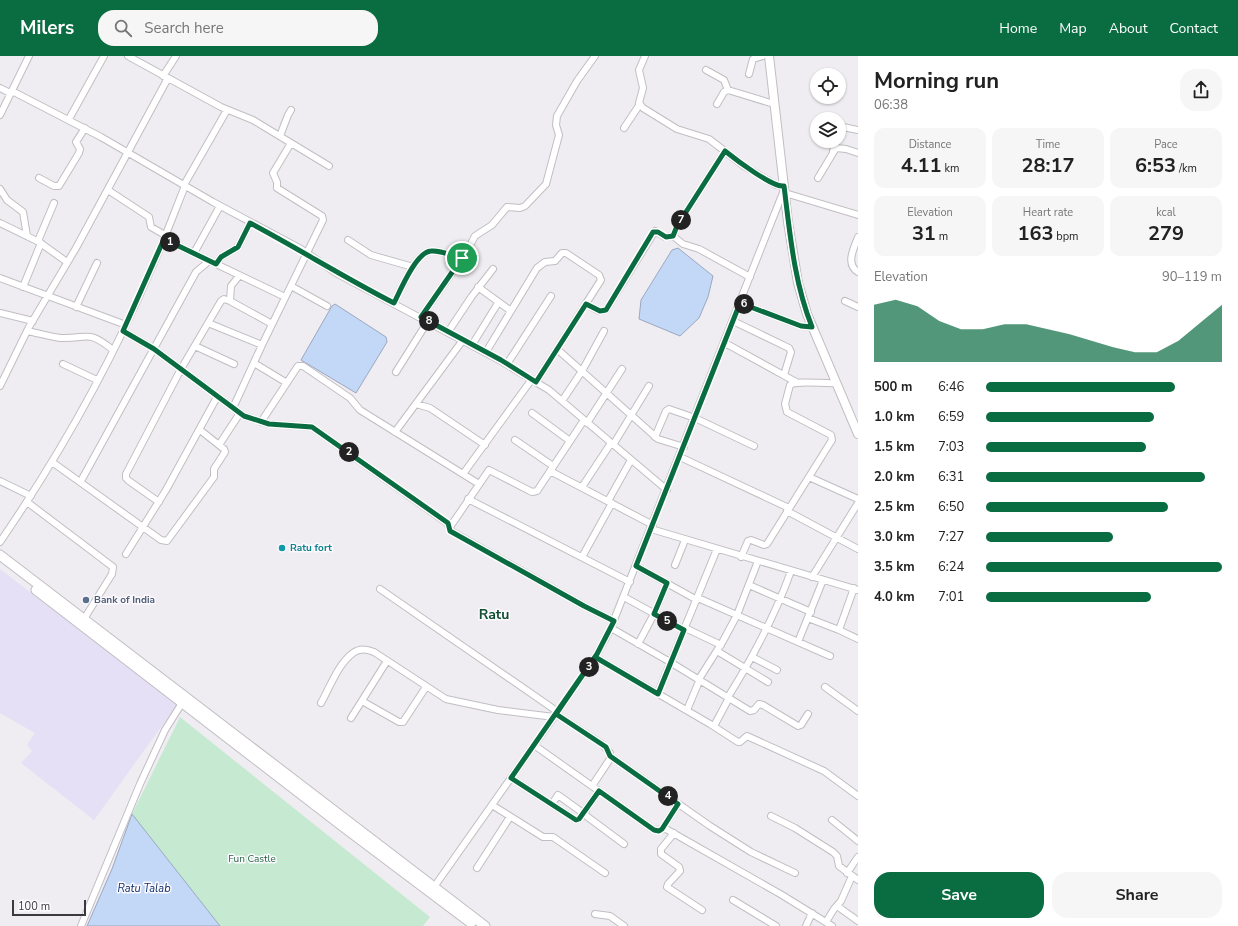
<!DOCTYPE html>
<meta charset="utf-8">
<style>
body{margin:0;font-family:"Nunito Sans",sans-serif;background:#f6f6f6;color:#222;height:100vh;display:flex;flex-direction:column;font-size:15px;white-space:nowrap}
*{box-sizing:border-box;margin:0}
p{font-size:13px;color:#767676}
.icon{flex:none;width:22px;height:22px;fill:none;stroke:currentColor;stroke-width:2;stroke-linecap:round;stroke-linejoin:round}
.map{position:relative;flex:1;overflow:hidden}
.sheet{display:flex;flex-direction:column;background:#fff;width:380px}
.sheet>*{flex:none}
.tools{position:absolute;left:810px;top:12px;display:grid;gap:8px}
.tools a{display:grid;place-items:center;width:36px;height:36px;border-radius:50%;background:#fff;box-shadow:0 1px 3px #0004;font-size:20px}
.scale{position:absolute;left:12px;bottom:10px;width:74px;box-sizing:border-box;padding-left:4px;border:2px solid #3b3a3c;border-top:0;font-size:11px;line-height:14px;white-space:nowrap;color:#3b3a3c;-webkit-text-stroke:3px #fcfaff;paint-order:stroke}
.pin{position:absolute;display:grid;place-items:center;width:34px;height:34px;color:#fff;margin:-17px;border:2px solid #fff;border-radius:50%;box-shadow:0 1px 4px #0007}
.km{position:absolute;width:20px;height:20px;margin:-10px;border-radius:50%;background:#222;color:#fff;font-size:11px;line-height:20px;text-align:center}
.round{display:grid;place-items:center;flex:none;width:42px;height:42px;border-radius:16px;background:#f6f6f6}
.overview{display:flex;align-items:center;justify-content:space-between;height:68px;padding:0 16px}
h1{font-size:22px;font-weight:700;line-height:30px}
.metrics{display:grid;grid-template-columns:repeat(3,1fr);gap:6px;height:68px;padding:4px 16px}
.metrics div{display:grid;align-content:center;border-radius:10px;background:#f6f6f6;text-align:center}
.metrics b{font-size:20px;font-weight:700}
.metrics small{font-size:11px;font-weight:400}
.metrics p{font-size:11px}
.chart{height:112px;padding:8px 16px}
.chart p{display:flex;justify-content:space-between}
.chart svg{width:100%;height:72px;margin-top:4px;fill:#0a6c41;opacity:.7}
.button{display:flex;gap:8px;margin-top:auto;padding:8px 16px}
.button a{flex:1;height:46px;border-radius:16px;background:#0a6c41;color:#fff;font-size:16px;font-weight:700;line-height:46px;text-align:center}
.button a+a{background:#f6f6f6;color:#222}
ul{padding:0 16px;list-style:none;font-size:13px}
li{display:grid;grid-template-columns:64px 48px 1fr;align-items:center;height:30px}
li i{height:10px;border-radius:5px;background:#0a6c41}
header{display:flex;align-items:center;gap:24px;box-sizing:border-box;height:56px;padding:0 20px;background:#0a6c41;color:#fff}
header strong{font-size:19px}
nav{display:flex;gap:22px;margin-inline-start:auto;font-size:14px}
.search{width:280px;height:36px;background:#f6f6f6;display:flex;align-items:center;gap:10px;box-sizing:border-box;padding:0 14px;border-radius:16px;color:#767676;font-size:15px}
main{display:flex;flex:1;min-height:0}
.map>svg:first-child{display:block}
</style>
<header>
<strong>Milers</strong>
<div class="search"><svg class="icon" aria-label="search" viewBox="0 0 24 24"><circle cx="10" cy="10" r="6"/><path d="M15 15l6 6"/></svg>Search here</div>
<nav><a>Home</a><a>Map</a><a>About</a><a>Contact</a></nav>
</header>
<main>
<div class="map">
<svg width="858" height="870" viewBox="0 0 858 870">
<rect width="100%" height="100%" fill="#efedf1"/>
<!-- industrial -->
<path fill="#e5e0f6" d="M0,513L177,649L94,764L21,707L32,695L27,689L35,677L0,657Z"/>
<!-- green -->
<path fill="#c6ead1" d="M180,661L430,861L423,870H220L132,758Z"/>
<!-- water -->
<path fill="#c3d7f7" stroke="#9aa8bf" d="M678,192L713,220L708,241L699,262L680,280L639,263L641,244L672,194Z
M335,248L386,281L387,286L356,337L301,304L332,250Z
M132,758L220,870H87L112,813Z"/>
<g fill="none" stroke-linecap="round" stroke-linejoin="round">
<defs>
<path id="minor" d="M128,0L221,51L253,64L329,110
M645,0L639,14L643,32L639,47L643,52L677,73L709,83L744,110L776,129L784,130
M706,14L724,24L728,34
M749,18L753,3L763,0
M163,20L176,0
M0,32L10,37
M12,35L101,81L213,146L301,193L336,217L501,305L549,334L667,434
M717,48L724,36L728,34L774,48
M0,59L29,0
M69,63L104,0
M624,72L640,48
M839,75L843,71L858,74
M280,80L288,59L291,54
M833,95L836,85
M39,122L54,130H59L79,97L80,93L76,86L85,72
M818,122L836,92L846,93L858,97
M184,129L227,54
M0,133L7,144L23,156L27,180
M108,134L149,161L151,171L165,179
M785,137L858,159
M0,167L39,186L67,206
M673,180L677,170L725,95
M858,181C854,192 845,208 858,216
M164,183L285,241
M348,184L371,199L413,211
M38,185L54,147
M194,197L220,150
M216,208L221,201L238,191L250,167
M0,222L126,269
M291,230L327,250
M23,231L41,187
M478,231L511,255
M230,245L231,230L239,220
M845,245L858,251
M394,247C400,235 416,196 431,195C441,194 453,200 462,202
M740,247L801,270L812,271
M586,248L599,255L606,254L655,175L665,181L673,180L683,188L699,193L750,221
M76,251L97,207
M0,257L33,265
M421,261L466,197L475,180L492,169L507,151L520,152L525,150L546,128L559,79L556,69L557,60L577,25L595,0
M733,265L789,292L791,296L784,319
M208,267L262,289
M27,275C38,277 50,281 61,282C89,283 87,273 113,294
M123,275L154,293L244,360L269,368L312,371L447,467L451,475L584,550L614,565
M448,276L472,240L493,213
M725,287L796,326
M472,289L498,247
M195,290L234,308
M557,293L658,383L684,391
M486,296L537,212L545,206L555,205L562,197H566L599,219L601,224L536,326
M254,307L287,327
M63,308L97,324
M507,308L551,240
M396,316L428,265
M0,330L29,271L76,192L168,22
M562,345L582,315L604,275
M416,348L430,352L485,389
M233,352L262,289L323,164L322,160L277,132V126L273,117L291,87
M532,357L570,385
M261,366L298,310H303L350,342L360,354L479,428
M587,367L622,313
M395,376L463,284
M655,381L666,355L669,353L695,362L754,390
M515,384L553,410
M219,389L240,357
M613,389L649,330
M680,401L789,452
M52,406L161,484L167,485L214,421V413L225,396L224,393L200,374
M550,415L653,469
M463,418L532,323
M809,421L858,443
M0,425L31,440
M81,425L196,216L209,205
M582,431L611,387
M468,443L630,526
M608,445L631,404
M27,446L113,511L112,518L84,563
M159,446L129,425L126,422V418L181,313L221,245L224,243L230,245L272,268
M787,455L858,493
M450,471L489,414L532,436L537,435L584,364
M651,473L858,534
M0,486C59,400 111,308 152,211C164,185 174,157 185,130
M126,498L166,434L217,341
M582,501L612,447
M741,501L748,485L751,484L764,489L767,488L832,384L831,379L787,356L785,348L790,329C796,324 825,328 836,327
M675,509L685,484
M636,510L697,544
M812,521L858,447
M749,529L811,556
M854,532L839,574L858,583
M380,533L558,656
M624,541L684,574
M698,542L830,600
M808,562L839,574
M611,572L670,606L750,655L754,654L759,648L763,649L798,670L801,669L808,658
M685,572L721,589
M798,586L823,524
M638,588L654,558L667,527
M717,595L768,626
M595,601L710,668L738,686H740L747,680L824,715L858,740
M752,601L777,614
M699,623L723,585L737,559L758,505
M825,631L858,655
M658,637L717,493
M728,641C753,601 775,560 791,515
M362,645L399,666H403L426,631
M321,647C330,631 338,608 353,597C359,592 367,593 374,596L446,643L498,654L554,661
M687,654L700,623
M556,658L602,688L610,697V703L592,730
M351,662L387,605
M714,670L729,642
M534,689L654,774L666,773L782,839L832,870
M610,700L710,770L751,796L795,817
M511,722L576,764L579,763L584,756
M599,735L586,753L585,759L624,788
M552,748L558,739L583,757
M492,749L543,781H553L605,817
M771,760L795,772L833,796L837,800L839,810L858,824
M832,764L858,785
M662,773L678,748
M674,777L661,793V798L679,811L680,815L668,828L667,831L702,854
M477,812L510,761
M847,817L858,801
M434,831L556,658L597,598L610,574L784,134
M733,844L776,870
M837,850L858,865
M595,858L610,860L624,870
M826,866L834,853L841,845L852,820
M81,870L140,728L165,674L182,647
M806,870L812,857"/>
<path id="major" d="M769,0L788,166L798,227L807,258L858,378"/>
<path id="highway" d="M0,499L485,870
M36,534L342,770L471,867"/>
</defs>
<!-- minor casing -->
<use href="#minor" stroke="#c1bec3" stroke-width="8"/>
<!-- major casing -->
<use href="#major" stroke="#c1bec3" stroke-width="10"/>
<!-- highway casing -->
<use href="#highway" stroke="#c1bec3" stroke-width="11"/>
<!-- minor -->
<use href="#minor" stroke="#fff" stroke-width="6"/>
<!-- major -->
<use href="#major" stroke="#fff" stroke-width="8"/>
<!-- highway -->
<use href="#highway" stroke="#fff" stroke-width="9"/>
</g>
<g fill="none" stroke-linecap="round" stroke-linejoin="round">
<defs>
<path id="route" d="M462,202C453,200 441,194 431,195C416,196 400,235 394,247C345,222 299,193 250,167L238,191L221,201L216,208L164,183L123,275L154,293L244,360L269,368L312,371L448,467L450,475L584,550L614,565L597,598L511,722L576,764L579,763L599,735L654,774L659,775L662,773L678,748L610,700L606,691L556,658L595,601L658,638L684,574L654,558L667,527L636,510L740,247L801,270L812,271C794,226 790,178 784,130C773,132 735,103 725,95L677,170L673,180L666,181L658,176H653L606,254L600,255L586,248L536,326L501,304L421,261L462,202"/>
</defs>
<!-- route casing -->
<use href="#route" stroke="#fff" stroke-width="8"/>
<!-- route -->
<use href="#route" stroke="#0a6c41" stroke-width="5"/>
</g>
<!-- markers -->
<circle fill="#0f9aa8" stroke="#fcfaff" stroke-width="1.5" cx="282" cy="492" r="4"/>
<circle fill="#5c6f8a" stroke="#fcfaff" stroke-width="1.5" cx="86" cy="544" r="4"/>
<g text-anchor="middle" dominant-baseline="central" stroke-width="3" stroke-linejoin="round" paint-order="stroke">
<!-- culture labels -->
<g font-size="10" font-weight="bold" fill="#0d838f" stroke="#fcfaff" text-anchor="start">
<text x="290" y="492">Ratu fort</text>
</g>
<!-- service labels -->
<g font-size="10" font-weight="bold" fill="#4e5e75" stroke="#fcfaff" text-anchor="start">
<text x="94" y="544">Bank of India</text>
</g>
<!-- park labels -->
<g font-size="10" fill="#23643f" stroke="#fcfaff">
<text x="252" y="803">Fun Castle</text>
</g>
<!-- water labels -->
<g font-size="11" font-style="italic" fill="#0c306c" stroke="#fcfaff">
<text x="144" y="832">Ratu Talab</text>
</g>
<!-- district labels -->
<g font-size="14" font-weight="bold" fill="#124f31" stroke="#fcfaff">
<text x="494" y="558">Ratu</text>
</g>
</g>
</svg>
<div class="tools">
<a><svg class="icon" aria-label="locate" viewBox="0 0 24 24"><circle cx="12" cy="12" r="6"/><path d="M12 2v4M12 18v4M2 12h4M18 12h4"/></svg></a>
<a><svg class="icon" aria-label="layers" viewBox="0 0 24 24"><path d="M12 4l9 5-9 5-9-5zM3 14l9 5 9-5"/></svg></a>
</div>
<div class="scale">100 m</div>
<div class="pin" style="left:462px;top:202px;background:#1e9e55"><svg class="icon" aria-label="arrive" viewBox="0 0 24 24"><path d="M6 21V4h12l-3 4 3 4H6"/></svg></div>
<b class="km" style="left:170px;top:186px">1</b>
<b class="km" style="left:349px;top:396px">2</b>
<b class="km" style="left:589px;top:611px">3</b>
<b class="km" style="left:668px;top:740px">4</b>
<b class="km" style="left:667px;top:565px">5</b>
<b class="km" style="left:744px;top:248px">6</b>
<b class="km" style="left:681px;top:164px">7</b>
<b class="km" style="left:429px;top:265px">8</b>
</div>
<section class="sheet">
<div class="overview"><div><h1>Morning run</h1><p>06:38</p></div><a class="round"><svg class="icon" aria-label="share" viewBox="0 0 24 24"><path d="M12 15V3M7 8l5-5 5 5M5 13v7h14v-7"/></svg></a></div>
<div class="metrics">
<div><p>Distance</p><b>4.11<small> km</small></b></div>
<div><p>Time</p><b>28:17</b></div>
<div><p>Pace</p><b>6:53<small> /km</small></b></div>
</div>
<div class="metrics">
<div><p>Elevation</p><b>31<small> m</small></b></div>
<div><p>Heart rate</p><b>163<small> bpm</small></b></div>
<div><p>kcal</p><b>279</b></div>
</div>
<div class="chart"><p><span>Elevation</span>90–119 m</p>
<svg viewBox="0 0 160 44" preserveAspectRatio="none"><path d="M0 44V9L10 6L20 10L30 19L40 24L50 24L60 21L70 21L80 24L90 27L100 31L110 35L120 38L130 38L140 31L150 20L160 9V44z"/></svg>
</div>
<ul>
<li><b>500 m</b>6:46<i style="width:80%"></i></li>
<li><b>1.0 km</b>6:59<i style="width:71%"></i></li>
<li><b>1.5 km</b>7:03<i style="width:68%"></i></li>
<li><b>2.0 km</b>6:31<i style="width:93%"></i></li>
<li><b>2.5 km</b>6:50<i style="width:77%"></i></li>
<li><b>3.0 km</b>7:27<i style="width:54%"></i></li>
<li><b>3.5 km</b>6:24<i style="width:100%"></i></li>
<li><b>4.0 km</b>7:01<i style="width:70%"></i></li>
</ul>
<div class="button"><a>Save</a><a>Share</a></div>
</section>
</main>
